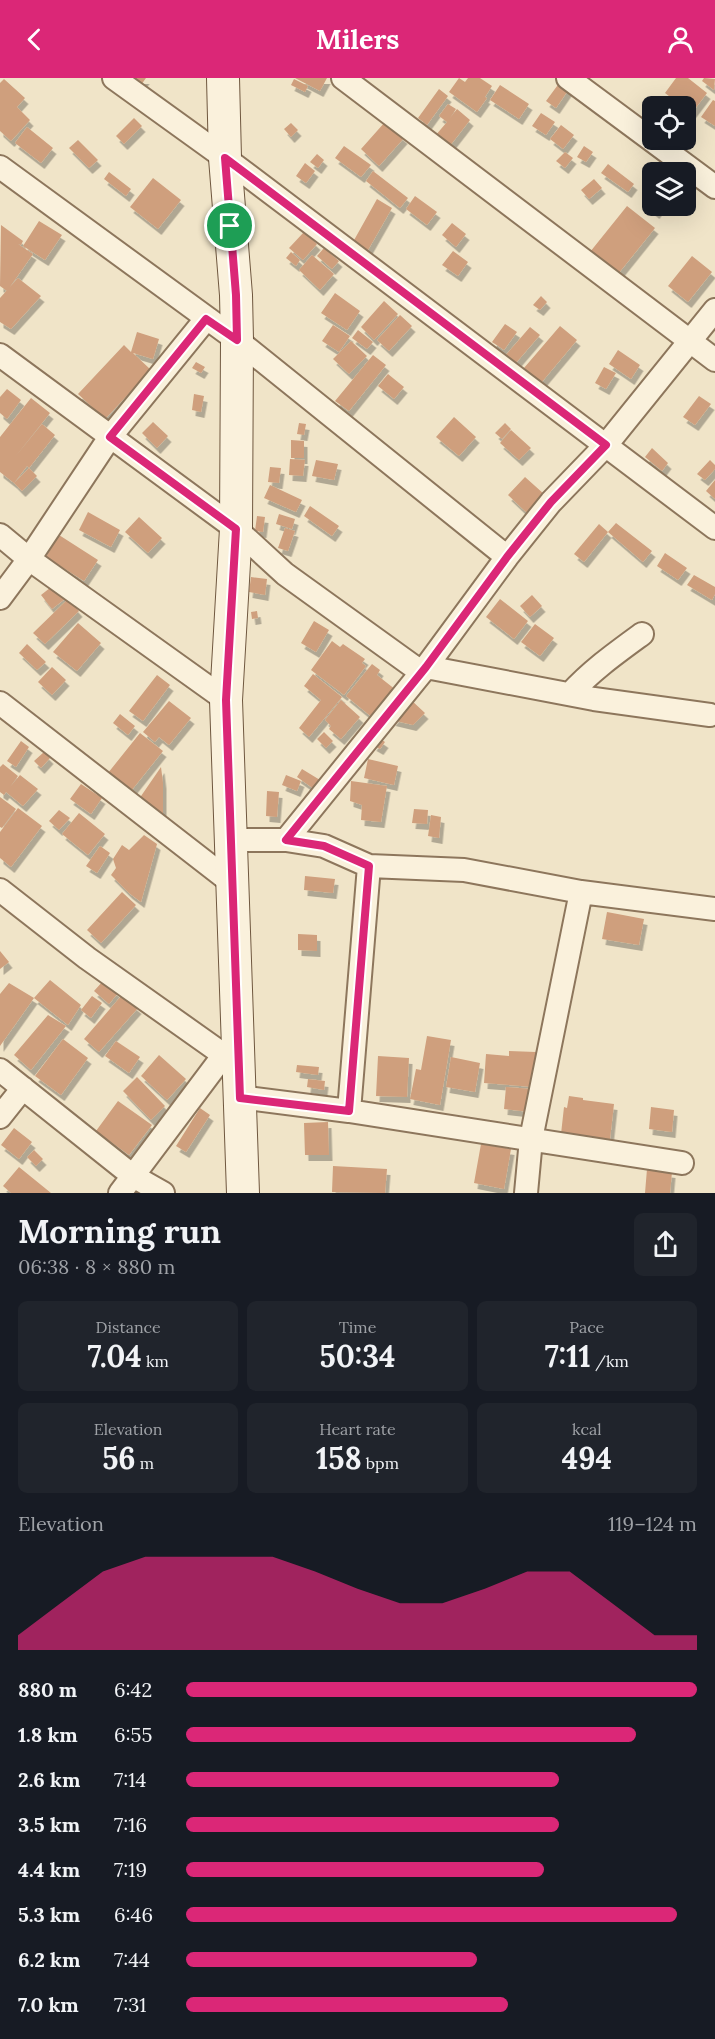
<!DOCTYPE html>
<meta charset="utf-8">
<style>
body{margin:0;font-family:Lora,serif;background:#20242c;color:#f1f3f6;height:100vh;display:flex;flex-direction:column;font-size:22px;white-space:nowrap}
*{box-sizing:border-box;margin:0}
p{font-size:20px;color:#9ea1a6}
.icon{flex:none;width:33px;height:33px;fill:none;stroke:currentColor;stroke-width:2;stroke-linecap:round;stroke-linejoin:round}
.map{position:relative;height:1115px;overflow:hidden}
.side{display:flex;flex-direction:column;background:#171b24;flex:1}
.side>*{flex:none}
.tools{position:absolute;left:642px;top:18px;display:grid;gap:12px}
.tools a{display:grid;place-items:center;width:54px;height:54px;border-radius:9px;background:#171b24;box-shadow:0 6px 24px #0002;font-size:30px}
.pin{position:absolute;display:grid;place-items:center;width:51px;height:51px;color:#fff;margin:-26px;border:3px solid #fff;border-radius:50%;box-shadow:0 2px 6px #0007}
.round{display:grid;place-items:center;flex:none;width:63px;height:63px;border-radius:9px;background:#20242c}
.head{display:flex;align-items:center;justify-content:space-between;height:102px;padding:0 18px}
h1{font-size:33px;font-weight:700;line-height:45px}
.metrics{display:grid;grid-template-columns:repeat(3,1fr);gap:9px;height:102px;padding:6px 18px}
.metrics div{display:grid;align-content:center;border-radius:9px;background:#20242c;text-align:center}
.metrics b{font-size:30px;font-weight:700}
.metrics small{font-size:16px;font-weight:400}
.metrics p{font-size:16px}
.chart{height:168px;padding:12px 18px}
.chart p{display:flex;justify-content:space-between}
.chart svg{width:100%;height:108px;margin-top:6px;fill:#db2777;opacity:.7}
ul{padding:0 18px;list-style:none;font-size:20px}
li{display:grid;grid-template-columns:96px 72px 1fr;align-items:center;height:45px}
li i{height:15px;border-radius:8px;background:#db2777}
header{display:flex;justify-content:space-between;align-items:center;height:78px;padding:0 18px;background:#db2777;color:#fff;font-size:27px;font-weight:700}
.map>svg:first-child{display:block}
</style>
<header><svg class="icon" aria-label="back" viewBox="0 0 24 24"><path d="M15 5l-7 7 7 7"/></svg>Milers<svg class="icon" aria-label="person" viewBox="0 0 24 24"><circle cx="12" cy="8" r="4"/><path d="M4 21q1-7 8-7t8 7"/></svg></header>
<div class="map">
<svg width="715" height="1115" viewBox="0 0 715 1115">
<defs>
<filter id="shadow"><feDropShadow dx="3.5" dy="6" stdDeviation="0" flood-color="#0004"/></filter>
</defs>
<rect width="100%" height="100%" fill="#f0e4c8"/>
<!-- building -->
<path fill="#cf9f7d" filter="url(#shadow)" d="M132,0H146L141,7Z
M295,0H327L320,13Z
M459,0L465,4L468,0H480L492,8L485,19L487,20L477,34L449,14Z
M676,0H688L707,15L691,36L686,31V28H682L665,15Z
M704,0L715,1L714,12L702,3Z
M4,1L25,20L17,29L30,42L11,63L0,53V5Z
M294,1L308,8L305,14L291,7Z
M560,4L569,11L556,30L546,23Z
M500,7L529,26L519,41L490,22Z
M439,11L448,18L427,47L418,40Z
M713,22L715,23V48L701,39Z
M448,26L456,31L450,40L457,31L470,42L449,69L435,58L447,44L439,38Z
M541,35L555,44L546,57L532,48Z
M134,40L142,48L124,66L116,58Z
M385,44L404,60L379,88L361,71Z
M291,45L298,52L291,59L284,51Z
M561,47L574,57L563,71L550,61Z
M27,49L53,70L41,85L15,65Z
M78,62L98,82L89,90L69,70Z
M344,68L371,87L361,99L335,80Z
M584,68L593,74L586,84L577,79Z
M565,74L573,80L565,90L556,83Z
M317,76L324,82L318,90L310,84Z
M305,85L315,93L306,105L296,98Z
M608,86L634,106L628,114L601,95Z
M373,93L408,120L400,130L366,103Z
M109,94L131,111L126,118L104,101Z
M153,100L181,122L158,151L130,129Z
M594,101L602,110L589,121L581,112Z
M649,117L652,120V128H661L656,135L643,125Z
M415,118L437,134L427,147L406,131Z
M377,121L392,130L368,172L353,164Z
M627,128L655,150L618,196L590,174Z
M39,143L62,157L45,182L23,168Z
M452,145L466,156L456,169L442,157Z
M1,147L23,163L21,167L18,166L33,176L7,213L0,208Z
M304,154L317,166L303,182L289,170Z
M324,170L339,183L332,191L317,178Z
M453,173L468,184L458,198L442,187Z
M291,174L300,182L296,188L286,180Z
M312,177L334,196L320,212L299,192Z
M692,178L712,194L688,224L668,208Z
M18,200L41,218L11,251L0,244V220Z
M335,215L360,233L347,252L321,235Z
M541,218L547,224L540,232L533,227Z
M384,223L398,236L374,262L361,249Z
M400,237L412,248L389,273L377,262Z
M505,246L517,254L504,272L492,264Z
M333,247L350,258L339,274L322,263Z
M560,248L577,262L541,305L524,290Z
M530,249L540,257L515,286L505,278Z
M358,252L373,264L367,271L352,260Z
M137,254L159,261L153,281L133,275L151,292L105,341L78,316L124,267L131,274Z
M351,263L367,278L349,296L333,281Z
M618,272L640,287L631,301L609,286Z
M373,277L386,287L349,333L335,323Z
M196,284L205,289L201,295L192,290Z
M604,289L616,295L606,311L595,305Z
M388,296L404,309L394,321L378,308Z
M7,311L21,322L7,341L0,335V319Z
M194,316L204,318L201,334L192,332Z
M699,318L711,326L695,347L683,339Z
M31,320L50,335L15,379L42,346L55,357L29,390L27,388L14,405L0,394V359Z
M454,339L476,359L459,378L436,359Z
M153,344L168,358L157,370L142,355Z
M299,345L306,346L304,357L297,356Z
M505,345L511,351L502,361L495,355Z
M511,352L531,370L519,382L500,365Z
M291,362L304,363V380H291Z
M652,370L668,385L662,393L645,379Z
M290,381L305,382L303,398L289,397Z
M316,382L338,386L334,402L312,398Z
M710,382L715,387V391L705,402L697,396Z
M270,389L281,390L279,405L268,404Z
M29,390L37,398L22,413L14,405Z
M525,399L544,416L527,435L508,417Z
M715,402V421L706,413Z
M270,407L302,422L296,434L264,420Z
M310,428L339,448L332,458L304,438Z
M88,434L120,452L111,469L79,452Z
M279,436L295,441L292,451L276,446Z
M257,438L265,439L263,454L255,453Z
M139,439L162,460L148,475L125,454Z
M616,445L652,473L643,484L608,454Z
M599,446L608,454L584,484L574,476Z
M285,450L295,453L288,473L278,470Z
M59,457L98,482L84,503L46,479Z
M665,475L687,490L678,502L657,488Z
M694,497L715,509V516L712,522L687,507Z
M251,499L267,501L265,517L249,514Z
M55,506L66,520L52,531L41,517Z
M532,517L542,528L530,539L520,528Z
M68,521L79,533L45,566L33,555Z
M500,521L528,543L514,561L486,539Z
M257,533L258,540L252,541L251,534Z
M314,543L329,552L316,574L301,565Z
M78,545L101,565L77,593L53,574Z
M535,546L554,560L540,578L521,564Z
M332,563L340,569L343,566L365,581L362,585L366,588L344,617L311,592Z
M27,566L46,584L37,592L19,575Z
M372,586L380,592L377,597L396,612L373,640L346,618Z
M52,589L66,602L52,617L38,604Z
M313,596L342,619L309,659L299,650L321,622L304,608Z
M157,597L170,607L143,643L129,633Z
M410,621L425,635L413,647L392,642Z
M341,622L360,639L341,661L329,651L331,648L325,642Z
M169,623L191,640L169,667L159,659L155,664L143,654Z
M120,636L135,648L128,657L113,645Z
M324,654L333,663L326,670L317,661Z
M140,655L163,673L131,713L108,695Z
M378,659L385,664L380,671L373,667Z
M21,663L29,669L16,689L7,683Z
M44,674L50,680L41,690L34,683Z
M368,681L398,688L394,707L364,700Z
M3,686L18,698L10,709L20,697L38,711L23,728L6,714L4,717L0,714V689Z
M161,689L163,705V740L139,721Z
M302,691L320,702L314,711L297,699Z
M286,697L301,703L297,713L282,707Z
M351,703L387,708L381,744L361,742L362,727L350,723Z
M81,706L102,720L91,736L70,721Z
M267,713L279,714L277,739L266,738Z
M0,719L16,731L2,750L0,749Z
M18,730L42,748L11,789L0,780V754Z
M414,731L428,732L427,746L412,745Z
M59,732L70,740L59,752L49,743Z
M79,735L105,756L88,777L62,756Z
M431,737L441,739L439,760L428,758Z
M144,757L157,766L141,824L129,815L111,797L116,790L113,781L122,767L129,772Z
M100,768L110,775L97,795L86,788Z
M305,798L335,801L333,815L304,812Z
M122,814L136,827L101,865L87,852Z
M607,834L644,841L639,867L602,861Z
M298,856L317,857V873L298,872Z
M0,873L9,884L0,891Z
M50,902L81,927L68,947L34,920Z
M103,903L118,915L109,926L94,913Z
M9,905L34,920L0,968V916Z
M122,917L138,930L99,974L84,961Z
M92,918L102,925L91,940L81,932Z
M48,937L66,948L31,992L14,977Z
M427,958L451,962L440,1027L410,1021L416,991L421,992Z
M63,961L88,980L61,1017L35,998Z
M116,963L140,979L129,995L105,978Z
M509,973L536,974L533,1009L484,1005L486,976L509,978Z
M159,977L186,1001L167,1022L141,998Z
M378,978L409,980L407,1019L376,1018Z
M451,979L480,985L475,1014L446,1009Z
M297,987L319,989L318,997L296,994Z
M137,999L165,1028L151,1042L123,1013Z
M308,1001L325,1003L324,1012L307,1009Z
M506,1009L532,1011L530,1034L504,1031Z
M569,1018L583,1020V1022L614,1026L610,1061L561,1056L564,1029L567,1030Z
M118,1023L152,1047L129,1077L96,1053Z
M651,1029L674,1032L672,1054L649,1051Z
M200,1030L210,1037L186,1074L176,1068Z
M328,1044L329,1077H305L304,1045Z
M14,1050L32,1064L19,1081L1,1067Z
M481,1066L511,1071L504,1111L474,1105Z
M34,1072L43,1081L36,1088L27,1079Z
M333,1088L387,1091L385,1115L332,1114Z
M19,1089L51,1115H11L3,1108Z
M647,1091L672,1094L670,1115H645Z"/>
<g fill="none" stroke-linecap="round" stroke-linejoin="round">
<defs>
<path id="street" d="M114,0L225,80L715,450
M343,0L715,282
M568,0L715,109
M0,89L237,262L507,479
M0,277L236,451L285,496L421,594
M0,457L29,481L226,622
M0,520L29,481L110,359L206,241
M426,589L594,621L710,637
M570,616C592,592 616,575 642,556
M0,625L232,805
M232,762H286L324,768L369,788L464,792L581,814L715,831
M286,762L426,589L507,479L551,424L606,367L715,232
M0,812L87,880L238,987
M0,992L133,1098L163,1115
M240,1019L349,1033L682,1085
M349,1033L369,788
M0,1039L23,1010
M120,1115L223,978
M526,1115L531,1061L581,814"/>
<path id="secondary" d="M223,0L225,80L236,217L237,262L236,451L226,622L243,1115"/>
</defs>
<!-- street casing -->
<use href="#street" stroke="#8d765c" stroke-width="26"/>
<!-- secondary casing -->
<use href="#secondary" stroke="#6f573f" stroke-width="34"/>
<!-- street -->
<use href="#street" stroke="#faf1dc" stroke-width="22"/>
<!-- secondary -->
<use href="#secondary" stroke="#faf1dc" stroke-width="32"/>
</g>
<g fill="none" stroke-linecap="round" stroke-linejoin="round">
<defs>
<path id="route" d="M225,80L606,367L551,424L507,479L426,589L286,762L324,768L369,788L349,1033L240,1020L226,622L236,451L110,359L206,241L237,262L236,217Z"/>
</defs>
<!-- route casing -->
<use href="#route" stroke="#fff" stroke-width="12"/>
<!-- route -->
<use href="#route" stroke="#db2777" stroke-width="8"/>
</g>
</svg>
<div class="tools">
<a><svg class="icon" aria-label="locate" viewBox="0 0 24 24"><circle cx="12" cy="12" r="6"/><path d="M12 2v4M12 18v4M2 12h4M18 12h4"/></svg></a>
<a><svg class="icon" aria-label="layers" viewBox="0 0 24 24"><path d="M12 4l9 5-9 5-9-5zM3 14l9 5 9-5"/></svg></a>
</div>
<div class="pin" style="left:230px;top:148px;background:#1e9e55"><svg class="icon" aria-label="arrive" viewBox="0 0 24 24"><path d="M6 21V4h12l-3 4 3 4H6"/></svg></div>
</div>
<section class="side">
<div class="head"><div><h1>Morning run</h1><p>06:38 · 8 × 880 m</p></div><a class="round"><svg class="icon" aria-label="share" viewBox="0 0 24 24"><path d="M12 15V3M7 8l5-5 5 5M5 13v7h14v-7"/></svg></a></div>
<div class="metrics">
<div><p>Distance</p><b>7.04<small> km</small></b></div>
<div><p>Time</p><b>50:34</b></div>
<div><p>Pace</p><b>7:11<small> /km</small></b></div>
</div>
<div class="metrics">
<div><p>Elevation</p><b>56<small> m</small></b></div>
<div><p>Heart rate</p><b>158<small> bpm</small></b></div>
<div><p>kcal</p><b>494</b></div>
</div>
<div class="chart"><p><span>Elevation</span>119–124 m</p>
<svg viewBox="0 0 160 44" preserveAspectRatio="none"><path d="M0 44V38L10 25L20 12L30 6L40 6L50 6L60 6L70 12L80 19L90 25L100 25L110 19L120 12L130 12L140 25L150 38L160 38V44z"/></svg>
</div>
<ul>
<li><b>880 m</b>6:42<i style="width:100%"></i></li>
<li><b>1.8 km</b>6:55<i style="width:88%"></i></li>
<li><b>2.6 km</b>7:14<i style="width:73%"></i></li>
<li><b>3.5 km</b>7:16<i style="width:73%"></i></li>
<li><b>4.4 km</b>7:19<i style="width:70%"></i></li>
<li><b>5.3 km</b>6:46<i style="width:96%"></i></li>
<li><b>6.2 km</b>7:44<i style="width:57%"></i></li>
<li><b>7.0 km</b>7:31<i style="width:63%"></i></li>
</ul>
</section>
